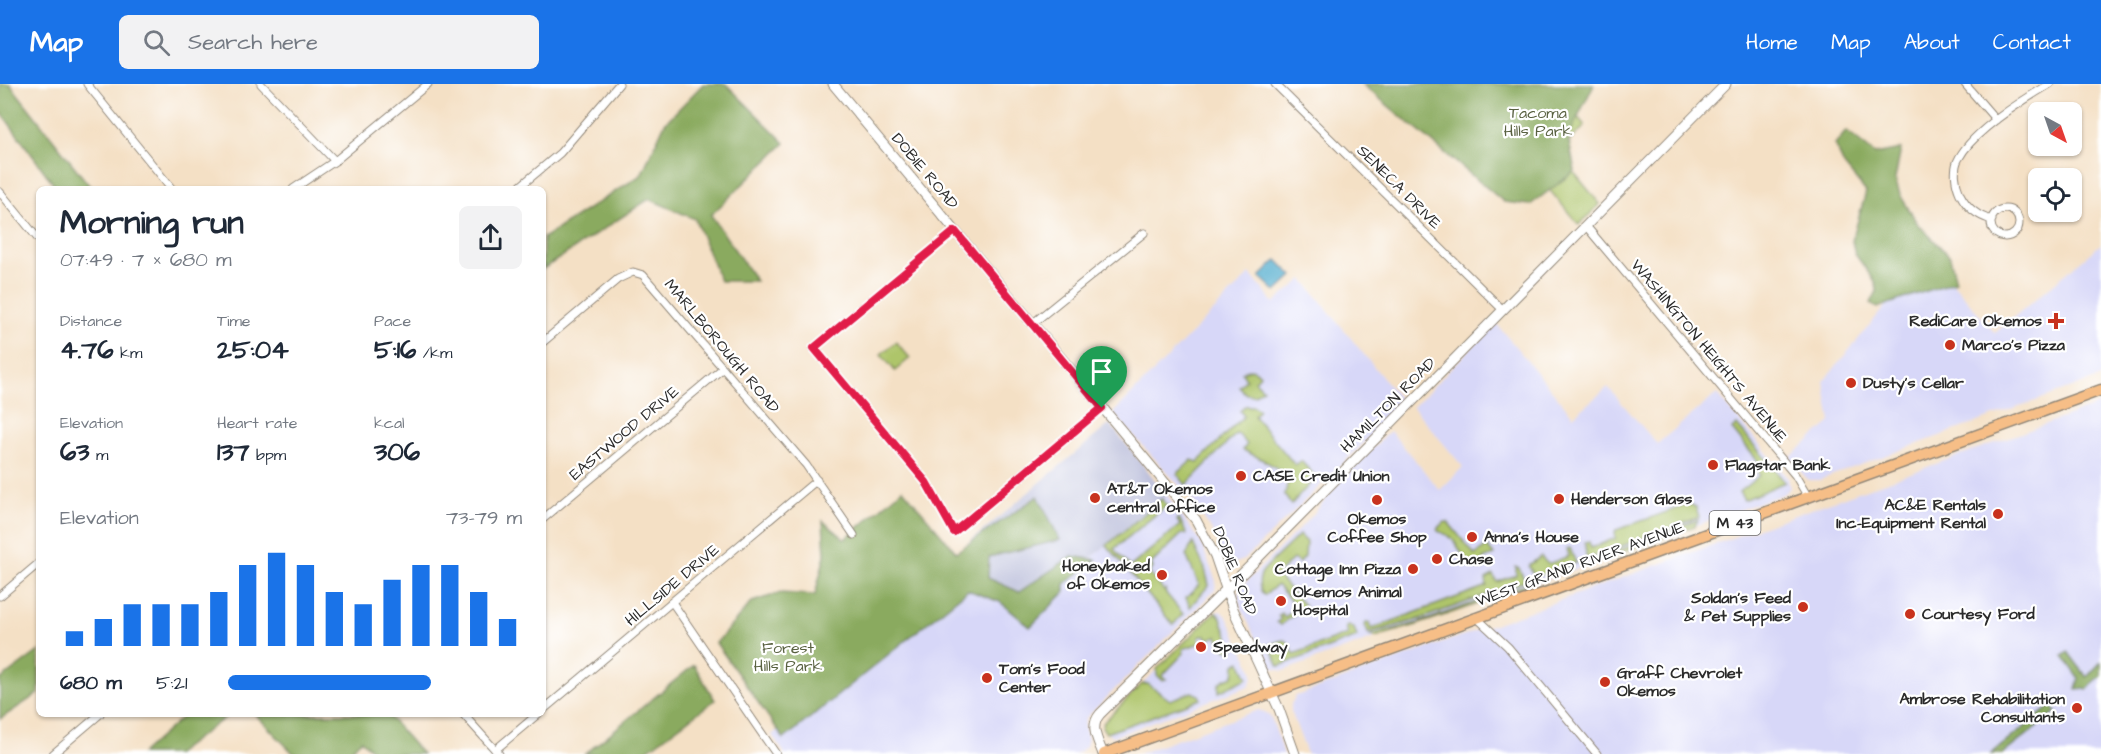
<!DOCTYPE html>
<meta charset="utf-8">
<style>
body{margin:0;font-family:"Architects Daughter",sans-serif;background:#f2f2f3;color:#1f2937;height:100vh;display:flex;flex-direction:column;font-size:22px;white-space:nowrap}
*{box-sizing:border-box;margin:0}
p{font-size:20px;color:#747a83}
.icon{flex:none;width:33px;height:33px;fill:none;stroke:currentColor;stroke-width:2;stroke-linecap:round;stroke-linejoin:round}
.map{position:relative;flex:1;overflow:hidden}
.details{position:absolute;left:36px;top:102px;width:510px;height:531px;display:flex;flex-direction:column;background:#fff;border-radius:9px;box-shadow:0 2px 4px #0004}
.details>*{flex:none}
.needle{width:39px;rotate:140deg}
.buttons{position:absolute;left:2028px;top:18px;display:grid;gap:12px}
.buttons a{display:grid;place-items:center;width:54px;height:54px;border-radius:9px;background:#fff;box-shadow:0 2px 4px #0004;font-size:30px}
.pin{position:absolute;display:grid;place-items:center;width:51px;height:51px;color:#fff;margin:-62px -26px;border-radius:50% 50% 50% 0;rotate:-45deg;box-shadow:0 0 6px #0007}
.pin .icon{rotate:45deg}
.round{display:grid;place-items:center;flex:none;width:63px;height:63px;border-radius:9px;background:#f2f2f3}
.headline{display:flex;align-items:center;justify-content:space-between;height:102px;padding:0 24px}
h1{font-size:33px;font-weight:700;line-height:45px}
.metrics{display:grid;grid-template-columns:repeat(3,1fr);gap:9px;height:102px;padding:6px 24px}
.metrics div{display:grid;align-content:center}
.metrics b{font-size:26px;font-weight:700}
.metrics small{font-size:16px;font-weight:400}
.metrics p{font-size:16px}
.chart{height:168px;padding:12px 24px}
.chart p{display:flex;justify-content:space-between}
.chart svg{width:100%;height:108px;margin-top:6px;stroke:#1a73e8;stroke-width:6}
ul{padding:0 24px;list-style:none;font-size:20px}
li{display:grid;grid-template-columns:96px 72px 1fr;align-items:center;height:45px}
li i{height:15px;border-radius:8px;background:#1a73e8}
header{display:flex;align-items:center;gap:36px;box-sizing:border-box;height:84px;padding:0 30px;background:#1a73e8;color:#fff}
header strong{font-size:28px}
nav{display:flex;gap:33px;margin-inline-start:auto;font-size:21px}
.search{width:420px;height:54px;background:#f2f2f3;display:flex;align-items:center;gap:15px;box-sizing:border-box;padding:0 21px;border-radius:9px;color:#747a83;font-size:22px}
.map>svg:first-child{display:block}
</style>
<header>
<strong>Map</strong>
<div class="search"><svg class="icon" aria-label="search" viewBox="0 0 24 24"><circle cx="10" cy="10" r="6"/><path d="M15 15l6 6"/></svg>Search here</div>
<nav><a>Home</a><a>Map</a><a>About</a><a>Contact</a></nav>
</header>
<div class="map">
<svg width="2101" height="670" viewBox="0 0 2101 670">
<rect width="100%" height="100%" fill="#fff"/>
<filter id="ink" filterUnits="userSpaceOnUse"><feTurbulence type="fractalNoise" baseFrequency=".0167" numOctaves="2"/><feDisplacementMap in="SourceGraphic" scale="12" xChannelSelector="R" yChannelSelector="G"/><feConvolveMatrix kernelMatrix="1 2 1 2 8 2 1 2 1" color-interpolation-filters="sRGB"/></filter>
<filter id="wash" filterUnits="userSpaceOnUse"><feTurbulence type="fractalNoise" baseFrequency=".008" numOctaves="4" result="noise"/><feDisplacementMap in="SourceGraphic" scale="24" xChannelSelector="R" yChannelSelector="G"/><feGaussianBlur stdDeviation="1.35" result="paint"/><feColorMatrix in="noise" values="0 0 0 0 0 0 0 0 0 0 0 0 0 0 0 0 0 1.4 0 .05"/><feComposite in="paint" operator="in"/></filter>
<g filter="url(#wash)">
<rect width="100%" height="100%" fill="#f4e0c5"/>
<!-- built -->
<path fill="#d7d7f8" d="M2101,160V293L1819,396H1808L1789,374L1831,338L1824,297L1928,170L1995,249Z
M1250,190L1274,219L1303,195L1404,320L1245,475L1236,479L1229,477L1224,472L1212,447L1193,417L1113,329Z
M1496,239L1573,332L1608,303L1657,360L1717,310L1788,394L1790,404L1783,410L1493,515L1417,541L1380,552L1283,587L1273,584L1268,580L1239,519L1238,512L1241,503L1311,433L1340,397L1390,347L1440,406L1463,383L1413,323Z
M2101,320V670H1307L1291,627V620L1296,612Z
M1167,411L1200,457L1216,497L1215,506L1086,634L1084,642L1088,655L1086,662L1081,667L1074,670H785L772,651L975,481L1020,533Z
M1220,527L1226,531L1253,587V594L1249,602L1115,652L1107,650L1103,645L1104,638L1215,528Z
M1258,626L1265,628L1271,633L1284,670H1138Z"/>
<!-- industrial -->
<path fill="#bfc2dd" d="M1110,340L1167,411L1019,534L961,465Z"/>
<!-- green -->
<path fill="#aec56a" stroke="#6c784a" stroke-width="1.5" d="M1460,0L1570,23L1585,42L1558,69L1600,120L1579,141Z
M896,258L910,274L895,287L881,270Z
M1251,285L1256,287L1260,291L1255,297L1263,305L1254,311L1246,310L1239,303L1246,295L1242,288Z
M1245,322H1253L1259,326L1254,332L1295,381L1301,377L1316,393L1291,421L1285,412C1285,407 1288,402 1287,397C1284,384 1255,372 1243,366L1247,360L1237,349L1186,401L1177,390L1192,376L1198,378L1244,332L1240,327Z
M1737,341L1785,398L1744,416L1739,408L1760,391L1755,385L1760,380L1732,345Z
M1162,415L1171,426L1170,427L1165,423L1114,465L1130,483L1180,441L1177,436L1179,434L1187,450H1182L1151,480L1153,484L1149,489L1164,507L1166,505L1165,508L1183,530L1173,541L1107,461Z
M1689,420L1696,423L1699,433L1587,475L1586,473L1585,458H1589L1591,464L1616,454L1615,449L1616,446Z
M1698,436L1695,442L1595,478L1590,477Z
M1445,438H1448L1475,471L1487,462L1494,471L1483,475L1486,481L1484,484C1467,490 1462,464 1451,454C1448,451 1443,449 1438,447L1437,445Z
M1299,451L1306,458L1305,473L1299,479L1293,475L1277,491L1305,522L1281,541L1277,538L1281,535L1278,532L1281,529L1285,533L1296,523L1277,501L1265,511C1258,506 1258,499 1261,490C1264,483 1292,459 1299,451Z
M1193,459L1205,485L1209,501L1190,523L1186,514L1199,501L1186,471Z
M1570,464L1576,479L1535,493L1529,483L1530,480L1541,473L1548,480L1569,472L1567,465Z
M1516,483L1519,484L1525,497L1417,536L1368,549L1365,541L1366,539H1369L1371,545L1487,502L1486,495L1493,491L1497,498L1516,491Z
M1526,500L1523,504L1417,541L1376,553L1370,551L1418,539Z
M1215,528L1221,533L1223,541L1234,565L1227,566L1221,560L1217,552L1208,555L1206,551L1199,553L1200,559L1183,565L1184,569L1162,592L1166,595L1162,596L1157,591V585Z
M1349,542L1354,544L1357,553L1279,582L1269,561C1286,554 1287,553 1294,570L1348,550L1346,543Z
M1240,577L1248,594L1219,608V600C1230,588 1235,600 1235,580Z
M1142,600H1148L1170,616L1192,608L1199,611L1201,615L1106,649L1102,643L1104,638Z"/>
<!-- forest -->
<path fill="#8aaa5e" stroke="#5a6a44" stroke-width="1.5" d="M0,0H10L92,105H57L0,27Z
M703,0H726L785,59L711,131L756,197H720L695,135L649,115L543,185V154L641,91L665,39Z
M1362,0H1594L1568,53L1575,87L1530,121L1504,118Z
M1846,47L1875,70L1901,65L1895,95L1900,111L1918,140L1950,173L1956,197L1877,224L1871,219L1877,207L1876,199L1855,170L1852,157L1866,108L1844,81L1835,61Z
M903,405L956,468L1038,412L1060,456L989,473L988,494L1019,508L1072,472L1096,476L1065,500V508L1030,543L1000,518L968,506L784,655L716,559L752,518L780,509L815,511L825,471L823,437L845,455Z
M39,567V609L0,635V596Z
M2068,568L2087,593L2101,578V593L2087,605L2076,606L2079,594L2063,572Z
M694,581L715,616L642,670H585Z
M2052,621L2056,628L2003,670H1991Z
M186,630H230L176,670H141Z
M255,630H387L422,670H376L361,656L347,670H294Z"/>
<!-- water -->
<path fill="#4daacc" stroke="#3c6a7c" stroke-width="1.5" d="M1277,176L1293,192L1276,208L1260,193Z"/>
</g>
<g filter="url(#ink)">
<g fill="none" stroke-linecap="round" stroke-linejoin="round">
<defs>
<path id="minor" d="M87,0L172,105
M261,0L335,77
M1275,0L1503,226
M1965,0L1996,36
M293,105L335,77L428,0
M517,105L560,69L619,0
M0,108L39,156
M1991 139a14 14 0 1 1 28 0a14 14 0 1 1-28 0Z
M1992,136C1977,132 1967,124 1960,110C1955,99 1953,84 1959,74C1974,46 2023,16 2050,0
M1586,142L1795,391L1808,413
M955,147L814,264L926,398L954,448L1102,324
M1032,240L1144,149
M543,258L618,195L633,188L643,191L806,381L854,451
M543,435L723,284
M0,512L39,479
M672,518L776,670
M1476,533L1508,563L1597,670
M543,626L817,396
M463,630L499,670
M495,666L538,630
M53,670L100,630"/>
<path id="tertiary" d="M833,0L1196,436L1215,472L1233,525L1279,625L1295,670
M1103,670C1098,656 1089,643 1100,630L1252,480L1726,0"/>
<path id="primary" d="M1104,670L2101,306"/>
</defs>
<!-- minor casing -->
<use href="#minor" stroke="#908678" stroke-width="9"/>
<!-- tertiary casing -->
<use href="#tertiary" stroke="#908678" stroke-width="11"/>
<!-- primary casing -->
<use href="#primary" stroke="#908678" stroke-width="13"/>
<!-- minor -->
<use href="#minor" stroke="#fff" stroke-width="7"/>
<!-- tertiary -->
<use href="#tertiary" stroke="#fff" stroke-width="9"/>
<!-- primary -->
<use href="#primary" stroke="#f6be87" stroke-width="10"/>
</g>
</g>
<g fill="none" stroke-linecap="round" stroke-linejoin="round" filter="url(#ink)">
<defs>
<path id="route" d="M955,147L1102,324L954,448L926,398L814,264Z"/>
</defs>
<!-- route casing -->
<use href="#route" stroke="#fff" stroke-width="12"/>
<!-- route -->
<use href="#route" stroke="#e11d48" stroke-width="8"/>
</g>
<!-- markers -->
<g fill="#c8321e" stroke="#fff" stroke-width="2">
<path d="M2053 228h6v6h6v6h-6v6h-6v-6h-6v-6h6z"/>
<circle cx="1950" cy="261" r="6"/>
<circle cx="1851" cy="299" r="6"/>
<circle cx="1713" cy="381" r="6"/>
<circle cx="1241" cy="392" r="6"/>
<circle cx="1095" cy="414" r="6"/>
<circle cx="1559" cy="415" r="6"/>
<circle cx="1377" cy="416" r="6"/>
<circle cx="1998" cy="430" r="6"/>
<circle cx="1472" cy="453" r="6"/>
<circle cx="1437" cy="475" r="6"/>
<circle cx="1413" cy="485" r="6"/>
<circle cx="1162" cy="491" r="6"/>
<circle cx="1281" cy="517" r="6"/>
<circle cx="1803" cy="523" r="6"/>
<circle cx="1910" cy="530" r="6"/>
<circle cx="1201" cy="563" r="6"/>
<circle cx="987" cy="594" r="6"/>
<circle cx="1605" cy="598" r="6"/>
<circle cx="2077" cy="624" r="6"/>
</g>
<g text-anchor="middle" dominant-baseline="central" stroke-width="4.5" stroke-linejoin="round" paint-order="stroke">
<!-- shield labels -->
<rect fill="#fff" stroke="#6b6b6b" stroke-width="1.5" x="1709.5" y="427" width="51" height="24" rx="4.5"/>
<g font-size="15" font-weight="bold" fill="#2b2b2b">
<text x="1735" y="439">M 43</text>
</g>
<!-- park labels -->
<g font-size="16" fill="#596141" stroke="#fff">
<text x="1538" y="29">Tacoma<tspan x="1538" dy="18">Hills Park</tspan></text>
<text x="788" y="564">Forest<tspan x="788" dy="18">Hills Park</tspan></text>
</g>
<!-- street labels -->
<g font-size="16" fill="#2b2b2b" stroke="#fff">
<text transform="translate(925 87) rotate(50)">DOBIE ROAD</text>
<text transform="translate(1399 103) rotate(45)">SENECA DRIVE</text>
<text transform="translate(722 262) rotate(50)">MARLBOROUGH ROAD</text>
<text transform="translate(1709 267) rotate(50)">WASHINGTON HEIGHTS AVENUE</text>
<text transform="translate(1388 321) rotate(-45)">HAMILTON ROAD</text>
<text transform="translate(624 349) rotate(-40)">EASTWOOD DRIVE</text>
<text transform="translate(1580 480) rotate(-20)">WEST GRAND RIVER AVENUE</text>
<text transform="translate(1235 487) rotate(68)">DOBIE ROAD</text>
<text transform="translate(672 501) rotate(-40)">HILLSIDE DRIVE</text>
</g>
<!-- poi labels -->
<g font-size="16" font-weight="bold" fill="#2b2b2b" stroke="#fff" text-anchor="start">
<text x="2042" y="237" text-anchor="end">RediCare Okemos</text>
<text x="1962" y="261">Marco's Pizza</text>
<text x="1863" y="299">Dusty's Cellar</text>
<text x="1725" y="381">Flagstar Bank</text>
<text x="1253" y="392">CASE Credit Union</text>
<text x="1107" y="405">AT&amp;T Okemos<tspan x="1107" dy="18">central office</tspan></text>
<text x="1571" y="415">Henderson Glass</text>
<text x="1986" y="421" text-anchor="end">AC&amp;E Rentals<tspan x="1986" dy="18">Inc-Equipment Rental</tspan></text>
<text x="1377" y="435" text-anchor="middle">Okemos<tspan x="1377" dy="18">Coffee Shop</tspan></text>
<text x="1484" y="453">Anna's House</text>
<text x="1449" y="475">Chase</text>
<text x="1150" y="482" text-anchor="end">Honeybaked<tspan x="1150" dy="18">of Okemos</tspan></text>
<text x="1401" y="485" text-anchor="end">Cottage Inn Pizza</text>
<text x="1293" y="508">Okemos Animal<tspan x="1293" dy="18">Hospital</tspan></text>
<text x="1791" y="514" text-anchor="end">Soldan's Feed<tspan x="1791" dy="18">&amp; Pet Supplies</tspan></text>
<text x="1922" y="530">Courtesy Ford</text>
<text x="1213" y="563">Speedway</text>
<text x="999" y="585">Tom's Food<tspan x="999" dy="18">Center</tspan></text>
<text x="1617" y="589">Graff Chevrolet<tspan x="1617" dy="18">Okemos</tspan></text>
<text x="2065" y="615" text-anchor="end">Ambrose Rehabilitation<tspan x="2065" dy="18">Consultants</tspan></text>
</g>
</g>
</svg>
<div class="buttons">
<a><svg class="needle" viewBox="-14 -14 28 28"><path d="M0-13l5 13h-10z" fill="#e53935"/><path d="M0 13l5-13h-10z" fill="#747a83"/></svg></a>
<a><svg class="icon" aria-label="locate" viewBox="0 0 24 24"><circle cx="12" cy="12" r="6"/><path d="M12 2v4M12 18v4M2 12h4M18 12h4"/></svg></a>
</div>
<div class="pin" style="left:1102px;top:324px;background:#1e9e55"><svg class="icon" aria-label="arrive" viewBox="0 0 24 24"><path d="M6 21V4h12l-3 4 3 4H6"/></svg></div>
<section class="details">
<div class="headline"><div><h1>Morning run</h1><p>07:49 · 7 × 680 m</p></div><a class="round"><svg class="icon" aria-label="share" viewBox="0 0 24 24"><path d="M12 15V3M7 8l5-5 5 5M5 13v7h14v-7"/></svg></a></div>
<div class="metrics">
<div><p>Distance</p><b>4.76<small> km</small></b></div>
<div><p>Time</p><b>25:04</b></div>
<div><p>Pace</p><b>5:16<small> /km</small></b></div>
</div>
<div class="metrics">
<div><p>Elevation</p><b>63<small> m</small></b></div>
<div><p>Heart rate</p><b>137<small> bpm</small></b></div>
<div><p>kcal</p><b>306</b></div>
</div>
<div class="chart"><p><span>Elevation</span>73–79 m</p>
<svg viewBox="0 0 160 44" preserveAspectRatio="none"><path d="M5 44V38M15 44V33M25 44V27M35 44V27M45 44V27M55 44V22M65 44V11M75 44V6M85 44V11M95 44V22M105 44V27M115 44V17M125 44V11M135 44V11M145 44V22M155 44V33"/></svg>
</div>
<ul>
<li><b>680 m</b>5:21<i style="width:69%"></i></li>
</ul>
</section>
</div>
